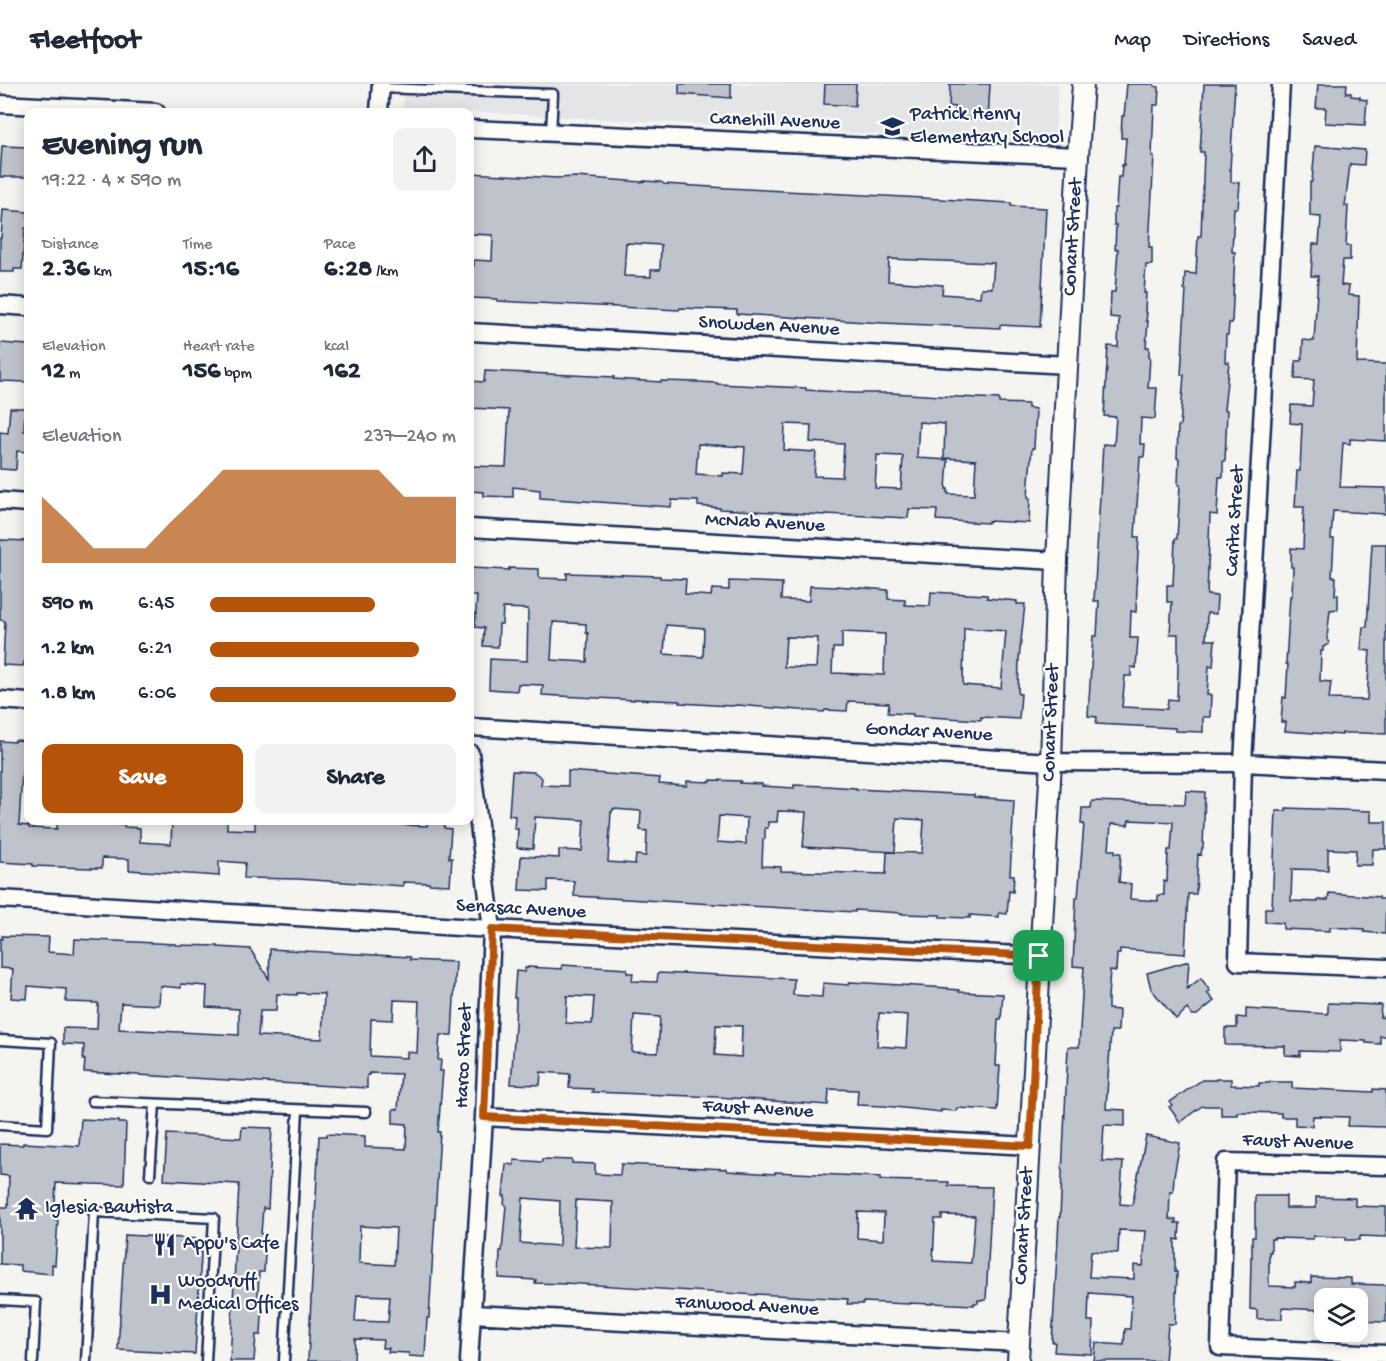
<!DOCTYPE html>
<meta charset="utf-8">
<style>
body{margin:0;font-family:"Gochi Hand",sans-serif;background:#f2f2f3;color:#1f2937;height:100vh;display:flex;flex-direction:column;font-size:22px;white-space:nowrap}
*{box-sizing:border-box;margin:0}
p{font-size:20px;color:#747a83}
.icon{flex:none;width:33px;height:33px;fill:none;stroke:currentColor;stroke-width:2;stroke-linecap:round;stroke-linejoin:round}
.map{position:relative;flex:1;overflow:hidden}
.panel{position:absolute;left:24px;top:24px;width:450px;height:717px;display:flex;flex-direction:column;background:#fff;border-radius:12px;box-shadow:0 3px 15px #0003}
.panel>*{flex:none}
.controls{position:absolute;left:1314px;top:1204px;display:grid;gap:12px}
.controls a{display:grid;place-items:center;width:54px;height:54px;border-radius:12px;background:#fff;box-shadow:0 3px 15px #0003;font-size:30px}
.pin{position:absolute;display:grid;place-items:center;width:51px;height:51px;color:#fff;margin:-26px;border-radius:12px;box-shadow:0 3px 9px #0006}
.round{display:grid;place-items:center;flex:none;width:63px;height:63px;border-radius:12px;background:#f2f2f3}
.headline{display:flex;align-items:center;justify-content:space-between;height:102px;padding:0 18px}
h1{font-size:33px;font-weight:700;line-height:45px}
.figures{display:grid;grid-template-columns:repeat(3,1fr);gap:9px;height:102px;padding:6px 18px}
.figures div{display:grid;align-content:center}
.figures b{font-size:26px;font-weight:700}
.figures small{font-size:16px;font-weight:400}
.figures p{font-size:16px}
.chart{height:168px;padding:12px 18px}
.chart p{display:flex;justify-content:space-between}
.chart svg{width:100%;height:108px;margin-top:6px;fill:#b45309;opacity:.7}
.button{display:flex;gap:12px;margin-top:auto;padding:12px 18px}
.button a{flex:1;height:69px;border-radius:12px;background:#b45309;color:#fff;font-size:24px;font-weight:700;line-height:69px;text-align:center}
.button a+a{background:#f2f2f3;color:#1f2937}
ul{padding:0 18px;list-style:none;font-size:20px}
li{display:grid;grid-template-columns:96px 72px 1fr;align-items:center;height:45px}
li i{height:15px;border-radius:8px;background:#b45309}
header{display:flex;align-items:center;gap:36px;box-sizing:border-box;height:84px;padding:0 30px;background:#fff;border-bottom:2px solid #e0e1e3}
header strong{font-size:28px}
nav{display:flex;gap:33px;margin-inline-start:auto;font-size:21px}
.map>svg:first-child{display:block}
</style>
<header>
<strong>Fleetfoot</strong>
<nav><a>Map</a><a>Directions</a><a>Saved</a></nav>
</header>
<div class="map">
<svg width="1386" height="1277" viewBox="0 0 1386 1277">
<rect width="100%" height="100%" fill="#f4f4f1"/>
<filter id="ink" filterUnits="userSpaceOnUse"><feTurbulence type="fractalNoise" baseFrequency=".0167" numOctaves="2"/><feDisplacementMap in="SourceGraphic" scale="12" xChannelSelector="R" yChannelSelector="G"/><feConvolveMatrix kernelMatrix="1 2 1 2 8 2 1 2 1" color-interpolation-filters="sRGB"/></filter>
<g filter="url(#ink)">
<!-- built -->
<path fill="#e4e5e6" d="M404,0H1058L1055,60L403,24Z"/>
<!-- building -->
<path fill="#bfc3cc" stroke="#1b2f5e" stroke-width="1.5" fill-rule="evenodd" d="M679,0H731V14L679,10Z
M825,0H856L855,22L824,20Z
M950,0H990L988,36L955,34V23L949,22Z
M1127,0H1154V2L1159,3L1158,21H1154L1152,72H1154L1149,163H1152V181H1146L1144,209H1146L1145,228L1147,229L1146,237H1148L1146,263H1149V273H1150L1148,304H1157L1155,335L1141,334L1140,360H1145L1144,373H1140L1135,453H1139L1136,503H1137L1136,528L1131,527L1130,554H1138L1136,584L1131,583V592H1125L1122,623L1167,625L1168,615L1177,616L1178,582V550H1170L1172,518H1167V501H1173L1175,455H1177L1180,401H1178L1179,375L1177,374L1178,342H1180L1184,291H1181L1186,206H1184L1185,189L1196,190L1198,152H1201L1204,68H1200L1201,53L1204,0H1235L1230,86H1231V98L1240,99L1238,124H1234L1232,168H1235L1232,239H1229L1228,251H1226L1225,278H1229L1224,326H1227L1225,377H1223V393H1219L1217,431L1210,430L1207,511L1217,512L1216,530L1207,529L1206,556H1215L1213,583L1209,582L1207,611H1211L1210,633H1203V648L1175,647V644L1096,640L1097,633L1088,632L1093,552H1097L1099,517H1094L1103,360L1114,361L1116,333L1104,332L1108,262L1118,263L1119,234L1110,233L1111,208H1115L1118,165H1115L1116,141H1114V124H1116L1118,93H1121L1122,81H1124L1126,54H1121L1122,32H1124Z
M1318,0H1347L1346,9H1351V12L1360,13V15L1367,16L1365,41L1325,39L1326,24H1316Z
M2,62L28,63V93H0Z
M1315,62L1365,66L1364,81L1350,80L1345,122H1348L1346,162H1350V176H1343L1341,201L1349,202L1348,211L1359,212L1357,279L1386,280V357L1350,355V360L1343,359L1340,403L1386,404V430L1333,427L1331,455H1334L1332,493H1336L1335,511H1338V525L1330,526L1327,554L1329,560L1323,563V567H1321L1320,597L1331,598L1329,615L1367,616L1370,567L1361,566L1363,543H1367L1372,460H1386V650L1362,649H1342V651L1285,647L1286,638H1281L1283,613L1286,614L1288,580H1286L1290,512H1292L1293,483H1291V464L1303,465L1304,438H1303L1304,423H1295L1297,387H1300L1302,340L1290,339L1291,321L1312,322L1314,296L1295,295L1296,277H1302L1303,256L1314,257L1318,192H1311L1313,160H1319L1321,133L1310,132V98H1312Z
M470,89L557,94L576,93L642,98L644,97L661,98L664,100L727,104L904,113L1011,119V122L1046,124L1040,243L1000,241V244L882,239L737,230V226L680,224L679,226L497,217V215L470,214V182H474V176L492,177L493,151L470,150ZM626,159L661,161L660,186H651V193L624,192ZM889,175L994,179L992,204H981L980,213L942,210L943,201L888,197Z
M3,126L28,128V144H25L22,185H14V188H0V154H1Z
M0,259L28,261V298L0,297Z
M485,287L614,293L613,295L661,298V297L698,298L717,299V300L806,304V306L854,309H891L958,313L999,315V319L1028,320V324L1036,325L1034,364H1032L1029,397L1028,414H1030L1029,439L988,437V439L936,436L937,426L909,425L908,434L825,430V431L720,425V424L698,422V417L672,416L671,423L540,414V406L513,403V413L484,412V408L470,407V382L506,383L509,326L470,324V297L484,298ZM919,338L945,340L944,374L976,376L974,411L948,410V405H946L948,376L917,374ZM785,340L811,341L810,358L844,360L842,393L814,392L816,368L784,366ZM698,360L745,363L743,390L723,389V392L696,390ZM877,371L903,372L901,405L875,404Z
M10,324H25L24,347H28V368L17,367L16,385L15,386L0,385V348L8,349Z
M0,456L28,457V492L26,520H28V578H24L23,582L3,581L5,537L0,536Z
M471,484L509,486V484L539,485V494L567,495V489L660,492V494L686,495L685,510L711,512L712,505L729,506V497L782,499L781,516L809,517L810,502L837,503V502L888,506V515L905,516V521L930,522L931,508L987,511V514L1017,517V520H1025L1019,575L1018,610H1021L1019,635L981,633V636L913,632V630L888,629L889,619L848,617L847,627L825,626L824,628L737,621L731,622L680,619V617L634,615V616L542,611L543,601L518,600L517,607L489,605L490,575L527,577L528,525L503,524L502,540H499L498,563L483,562L484,544L475,543L477,512H470ZM553,538L586,540V549H588L587,578L551,576ZM666,541L704,544L703,573L664,570ZM964,544L1006,547L1001,604L963,601ZM842,548L885,550L884,591L832,589L833,564H842ZM786,553L818,554L816,584L784,583Z
M15,656L28,657V687H22L19,741L29,742V744L57,745V736H111L110,740L124,741V743L140,744V758L171,760L172,736H227V745L255,746V736H402V741L427,742L428,736H445L444,744L451,745L449,774H452L450,801L429,800V799L403,798V802L298,795L244,794L245,779L219,777V792L129,786V775L102,774V784H90L33,782V780L0,778V657L15,658Z
M512,687L534,688L542,694L541,701L568,702V687L660,694L659,700L687,702V697L711,698V696L741,697L740,699L762,700V702L794,704V701L826,702L856,704V705L974,711V713L1014,716L1010,791H1014L1013,808L1009,807L1007,830L999,829V833L970,831V834L940,833V831L902,830V829L855,826V828L574,812V797L548,796V807L519,806L521,772L559,774V766L582,767L584,736L535,733L533,765L517,764L518,745H514L515,732L509,731ZM613,725L641,727L640,746L647,747L646,772L636,771L635,780L608,778L611,728H612ZM778,727L806,728L803,763L895,768L897,734L924,736L922,769L887,768L886,790L781,787V783L762,782L763,755H765V744H768V738H777ZM719,732L747,734L746,760L717,758Z
M1186,707L1205,708L1203,764H1202L1201,771L1198,770L1196,810H1188L1185,870L1120,865V870H1117L1116,887L1110,886L1108,913V925L1119,926L1118,947H1111L1106,1025L1125,1026V1042L1104,1041L1102,1077L1123,1078L1120,1120L1132,1121L1146,1052L1180,1059L1174,1092L1173,1108L1170,1107L1169,1135L1176,1136L1175,1139H1180L1179,1156L1175,1155V1188H1177L1175,1240H1168L1165,1277H1094L1096,1259L1124,1261L1125,1245H1130L1132,1212L1089,1209L1088,1237H1093L1092,1270L1054,1268L1055,1258H1052L1058,1154L1059,1133H1060L1068,963H1079L1082,911L1084,883L1073,882L1076,814H1078L1084,740H1081L1082,724H1091L1092,717L1185,720ZM1129,736L1173,738L1171,766H1168L1167,798L1164,797V811H1158V817L1130,815L1131,800L1119,798L1121,769H1115V766H1109L1111,740L1128,741ZM1119,1146L1146,1147L1143,1182L1134,1181V1195L1089,1193L1091,1167L1118,1169Z
M1286,724L1371,727V738H1386V765H1373L1372,781H1355L1356,766L1328,765V786L1292,785L1291,817L1318,818V816H1328L1329,809L1379,813V815H1386L1385,850L1364,848V845L1330,843V847L1283,845V839L1265,838V824H1272L1276,727H1286Z
M2,852L49,853L48,868L74,870L75,855L175,860V861L218,862V863L250,865L269,895L270,865L410,873V876L456,878L452,951H440L438,976H441L440,987H443L438,1048H440L429,1234H427L425,1273L409,1272V1269L388,1268L389,1264H382L383,1256L355,1255L354,1277H308L319,1052H327V1050L365,1052V1063L406,1065L407,1040L393,1039V1025H398L401,990L369,989V991H367V1004L84,988L85,976H83L84,961L63,960V944L97,945L98,919L66,918V905L28,902L27,915L11,914L13,885L0,884V855H2ZM181,900L207,902L206,923L239,925V951L119,945L121,919L159,921L160,902L181,904ZM297,909L324,910L322,955L258,952L260,927H276L277,910L297,911ZM394,916L419,917L417,969L407,968V974L370,972L371,935L393,936ZM360,1142L396,1144L394,1181L359,1179ZM357,1211L390,1212L388,1238L355,1237Z
M1189,877L1187,905L1201,894L1210,907L1207,909L1214,917L1197,931H1192L1187,925L1176,935L1151,905L1147,889Z
M562,881L627,885V889H633L632,897L657,898L658,889L682,890V889L794,895L793,911L822,913L823,899L849,901V899L851,898L948,904V905L959,906V908L1003,910L1001,935H998L996,982H1000L997,1026L957,1024L956,1027L941,1026V1028L885,1022L857,1021L858,1006L829,1005L828,1021L718,1013L592,1008L593,1005L569,1004L570,990L541,988L540,1001L511,1000L515,941L516,914H514L516,887L525,888V884H528V883L562,885ZM567,912L594,913L592,940L566,939ZM879,929L908,931L906,964L877,962ZM634,931L660,933L658,969L632,968ZM716,941L742,942L741,973L715,971Z
M1328,919L1381,921L1380,933L1386,934V952H1380V960L1366,959V957L1340,956V968L1300,967V972L1285,971V962L1225,961V944H1237V933L1246,934V925L1328,930Z
M1216,995H1231V1001L1259,1002V999H1269V998H1292V1004L1373,1008V1005L1386,1006V1043L1348,1042L1349,1033L1313,1032L1312,1042L1295,1041V1033H1281V1029L1247,1028H1237V1031H1221V1022H1202L1180,1038L1169,1023L1172,1021L1170,1018L1202,996H1216Z
M81,1035L119,1037V1039H126L124,1101L56,1099L54,1136H58L55,1181L52,1180V1190L20,1187V1181L0,1180V1123H8L9,1092L0,1091V1060L23,1061V1059L79,1062Z
M242,1043L272,1044L268,1125L263,1124L261,1150L266,1151L264,1188H259L258,1213H263L261,1251H256L254,1277H230L239,1100L164,1096L167,1050L241,1054Z
M542,1075L572,1076V1079L595,1080V1090L620,1091L621,1080L727,1085V1087L775,1090V1088L881,1093L880,1096L949,1098L948,1102L992,1103L986,1216H978V1219H974V1221L932,1219V1220L909,1219V1220L863,1218V1220H847L848,1215L756,1210V1211L565,1199V1200L535,1199L536,1196L499,1194L500,1167H502L506,1121L504,1120L505,1112H503L506,1080L514,1081V1076L542,1078ZM523,1114L560,1117L559,1162L520,1159ZM576,1116L613,1118L612,1164L574,1163ZM858,1128L884,1129L883,1156L857,1154ZM942,1131L975,1132L971,1179L933,1177L935,1135H942Z
M1255,1112H1286V1124H1316V1113L1355,1114V1122L1386,1123V1153L1360,1152V1156H1346V1153L1313,1152V1155L1274,1154V1155H1271V1168H1269V1202L1295,1203V1198L1311,1199V1193L1351,1194V1200L1386,1201V1238L1358,1237V1215H1323L1322,1226L1282,1224V1235H1257V1226L1250,1225L1251,1173H1252V1153H1255Z
M125,1151L202,1155L195,1270L118,1266Z"/>
<g fill="none" stroke-linecap="round" stroke-linejoin="round">
<defs>
<path id="service" d="M380,4L553,10L551,49
M0,956L51,959L47,1044L0,1041
M92,1017L366,1028
M150,1091L155,1020
M0,1216L36,1218L33,1277
M86,1277L94,1128L214,1134L206,1277
M284,1277L298,1026"/>
<path id="minor" d="M1281,0L1243,679L1238,878L1386,884
M0,20L156,28
M379,28L381,0
M470,45L1078,72
M0,221L28,223
M470,248L1067,281
M0,417L28,419
M470,444L1057,477
M0,616L28,618
M470,643L1051,678L1243,679L1386,686
M0,815L492,845L1039,872
M484,1033L1030,1062
M1386,1082L1226,1078L1220,1263L1386,1270
M472,1230L1019,1259
M469,1277L484,1033L492,845L470,669"/>
<path id="tertiary" d="M1018,1277L1051,678L1057,477L1078,72L1083,0"/>
</defs>
<!-- service casing -->
<use href="#service" stroke="#1b2f5e" stroke-width="13"/>
<!-- minor casing -->
<use href="#minor" stroke="#1b2f5e" stroke-width="21"/>
<!-- tertiary casing -->
<use href="#tertiary" stroke="#1b2f5e" stroke-width="24"/>
<!-- service -->
<use href="#service" stroke="#fdfcf7" stroke-width="8"/>
<!-- minor -->
<use href="#minor" stroke="#fdfcf7" stroke-width="16"/>
<!-- tertiary -->
<use href="#tertiary" stroke="#fdfcf7" stroke-width="20"/>
</g>
</g>
<g fill="none" stroke-linecap="round" stroke-linejoin="round" filter="url(#ink)">
<defs>
<path id="route" d="M492,845L1039,872L1030,1062L484,1033Z"/>
</defs>
<!-- route casing -->
<use href="#route" stroke="#fff" stroke-width="12"/>
<!-- route -->
<use href="#route" stroke="#b45309" stroke-width="8"/>
</g>
<!-- icons -->
<defs>
<symbol id="school-bare" viewBox="-9 -9 18 18"><path d="M0-5L7-2L0 1L-7-2ZM-4 1L0 2.5L4 1V4Q0 6-4 4Z" fill="#1b2f5e" stroke="#fdfcf7" stroke-width="2.5" paint-order="stroke"/></symbol>
<symbol id="temple-bare" viewBox="-9 -9 18 18"><path d="M0-6L5-2H3V0L6.5 2.5H4V6H1.5V3h-3V6H-4V2.5H-6.5L-3 0V-2H-5Z" fill="#1b2f5e" stroke="#fdfcf7" stroke-width="2.5" paint-order="stroke"/></symbol>
<symbol id="restaurant-bare" viewBox="-9 -9 18 18"><path d="M-5-6h1v4h1v-4h1v4h1v-4h1v5L-1.5 .5V6h-2V.5L-5-1ZM5-6V6H3V1.5H1.5Q1.5-4 5-6Z" fill="#1b2f5e" stroke="#fdfcf7" stroke-width="2.5" paint-order="stroke"/></symbol>
<symbol id="hospital-bare" viewBox="-9 -9 18 18"><path d="M-5-5h3v3.5h4V-5h3V5h-3V1.5h-4V5h-3Z" fill="#1b2f5e" stroke="#fdfcf7" stroke-width="2.5" paint-order="stroke"/></symbol>
</defs>
<g fill-rule="evenodd">
<use href="#school-bare" x="876" y="26" width="33" height="33"/>
<use href="#temple-bare" x="10" y="1108" width="33" height="33"/>
<use href="#restaurant-bare" x="148" y="1144" width="33" height="33"/>
<use href="#hospital-bare" x="144" y="1194" width="33" height="33"/>
</g>
<g text-anchor="middle" dominant-baseline="central" stroke-width="4.5" stroke-linejoin="round" paint-order="stroke">
<!-- poi labels -->
<g font-size="20" fill="#1b2f5e" stroke="#fdfcf7" text-anchor="start">
<text x="910" y="31">Patrick Henry<tspan x="910" dy="23">Elementary School</tspan></text>
<text x="45" y="1124">Iglesia Bautista</text>
<text x="183" y="1160">Appu's Cafe</text>
<text x="178" y="1198">Woodruff<tspan x="178" dy="23">Medical Offices</tspan></text>
</g>
<!-- street labels -->
<g font-size="20" fill="#1b2f5e" stroke="#fdfcf7">
<text transform="translate(775 38) rotate(2)">Canehill Avenue</text>
<text transform="translate(1074 153) rotate(-87)">Conant Street</text>
<text transform="translate(769 243) rotate(3)">Snowden Avenue</text>
<text transform="translate(1236 437) rotate(-87)">Carita Street</text>
<text transform="translate(765 440) rotate(3)">McNab Avenue</text>
<text transform="translate(1052 639) rotate(-88)">Conant Street</text>
<text transform="translate(929 649) rotate(3)">Gondar Avenue</text>
<text transform="translate(521 826) rotate(3)">Senasac Avenue</text>
<text transform="translate(465 972) rotate(-88)">Harco Street</text>
<text transform="translate(758 1026) rotate(3)">Faust Avenue</text>
<text transform="translate(1298 1059) rotate(2)">Faust Avenue</text>
<text transform="translate(1025 1142) rotate(-87)">Conant Street</text>
<text transform="translate(747 1223) rotate(3)">Fanwood Avenue</text>
</g>
</g>
</svg>
<div class="controls">
<a><svg class="icon" aria-label="layers" viewBox="0 0 24 24"><path d="M12 4l9 5-9 5-9-5zM3 14l9 5 9-5"/></svg></a>
</div>
<div class="pin" style="left:1039px;top:872px;background:#1e9e55"><svg class="icon" aria-label="arrive" viewBox="0 0 24 24"><path d="M6 21V4h12l-3 4 3 4H6"/></svg></div>
<section class="panel">
<div class="headline"><div><h1>Evening run</h1><p>19:22 · 4 × 590 m</p></div><a class="round"><svg class="icon" aria-label="share" viewBox="0 0 24 24"><path d="M12 15V3M7 8l5-5 5 5M5 13v7h14v-7"/></svg></a></div>
<div class="figures">
<div><p>Distance</p><b>2.36<small> km</small></b></div>
<div><p>Time</p><b>15:16</b></div>
<div><p>Pace</p><b>6:28<small> /km</small></b></div>
</div>
<div class="figures">
<div><p>Elevation</p><b>12<small> m</small></b></div>
<div><p>Heart rate</p><b>156<small> bpm</small></b></div>
<div><p>kcal</p><b>162</b></div>
</div>
<div class="chart"><p><span>Elevation</span>237–240 m</p>
<svg viewBox="0 0 160 44" preserveAspectRatio="none"><path d="M0 44V17L10 27L20 38L30 38L40 38L50 27L60 17L70 6L80 6L90 6L100 6L110 6L120 6L130 6L140 17L150 17L160 17V44z"/></svg>
</div>
<ul>
<li><b>590 m</b>6:45<i style="width:67%"></i></li>
<li><b>1.2 km</b>6:21<i style="width:85%"></i></li>
<li><b>1.8 km</b>6:06<i style="width:100%"></i></li>
</ul>
<div class="button"><a>Save</a><a>Share</a></div>
</section>
</div>
